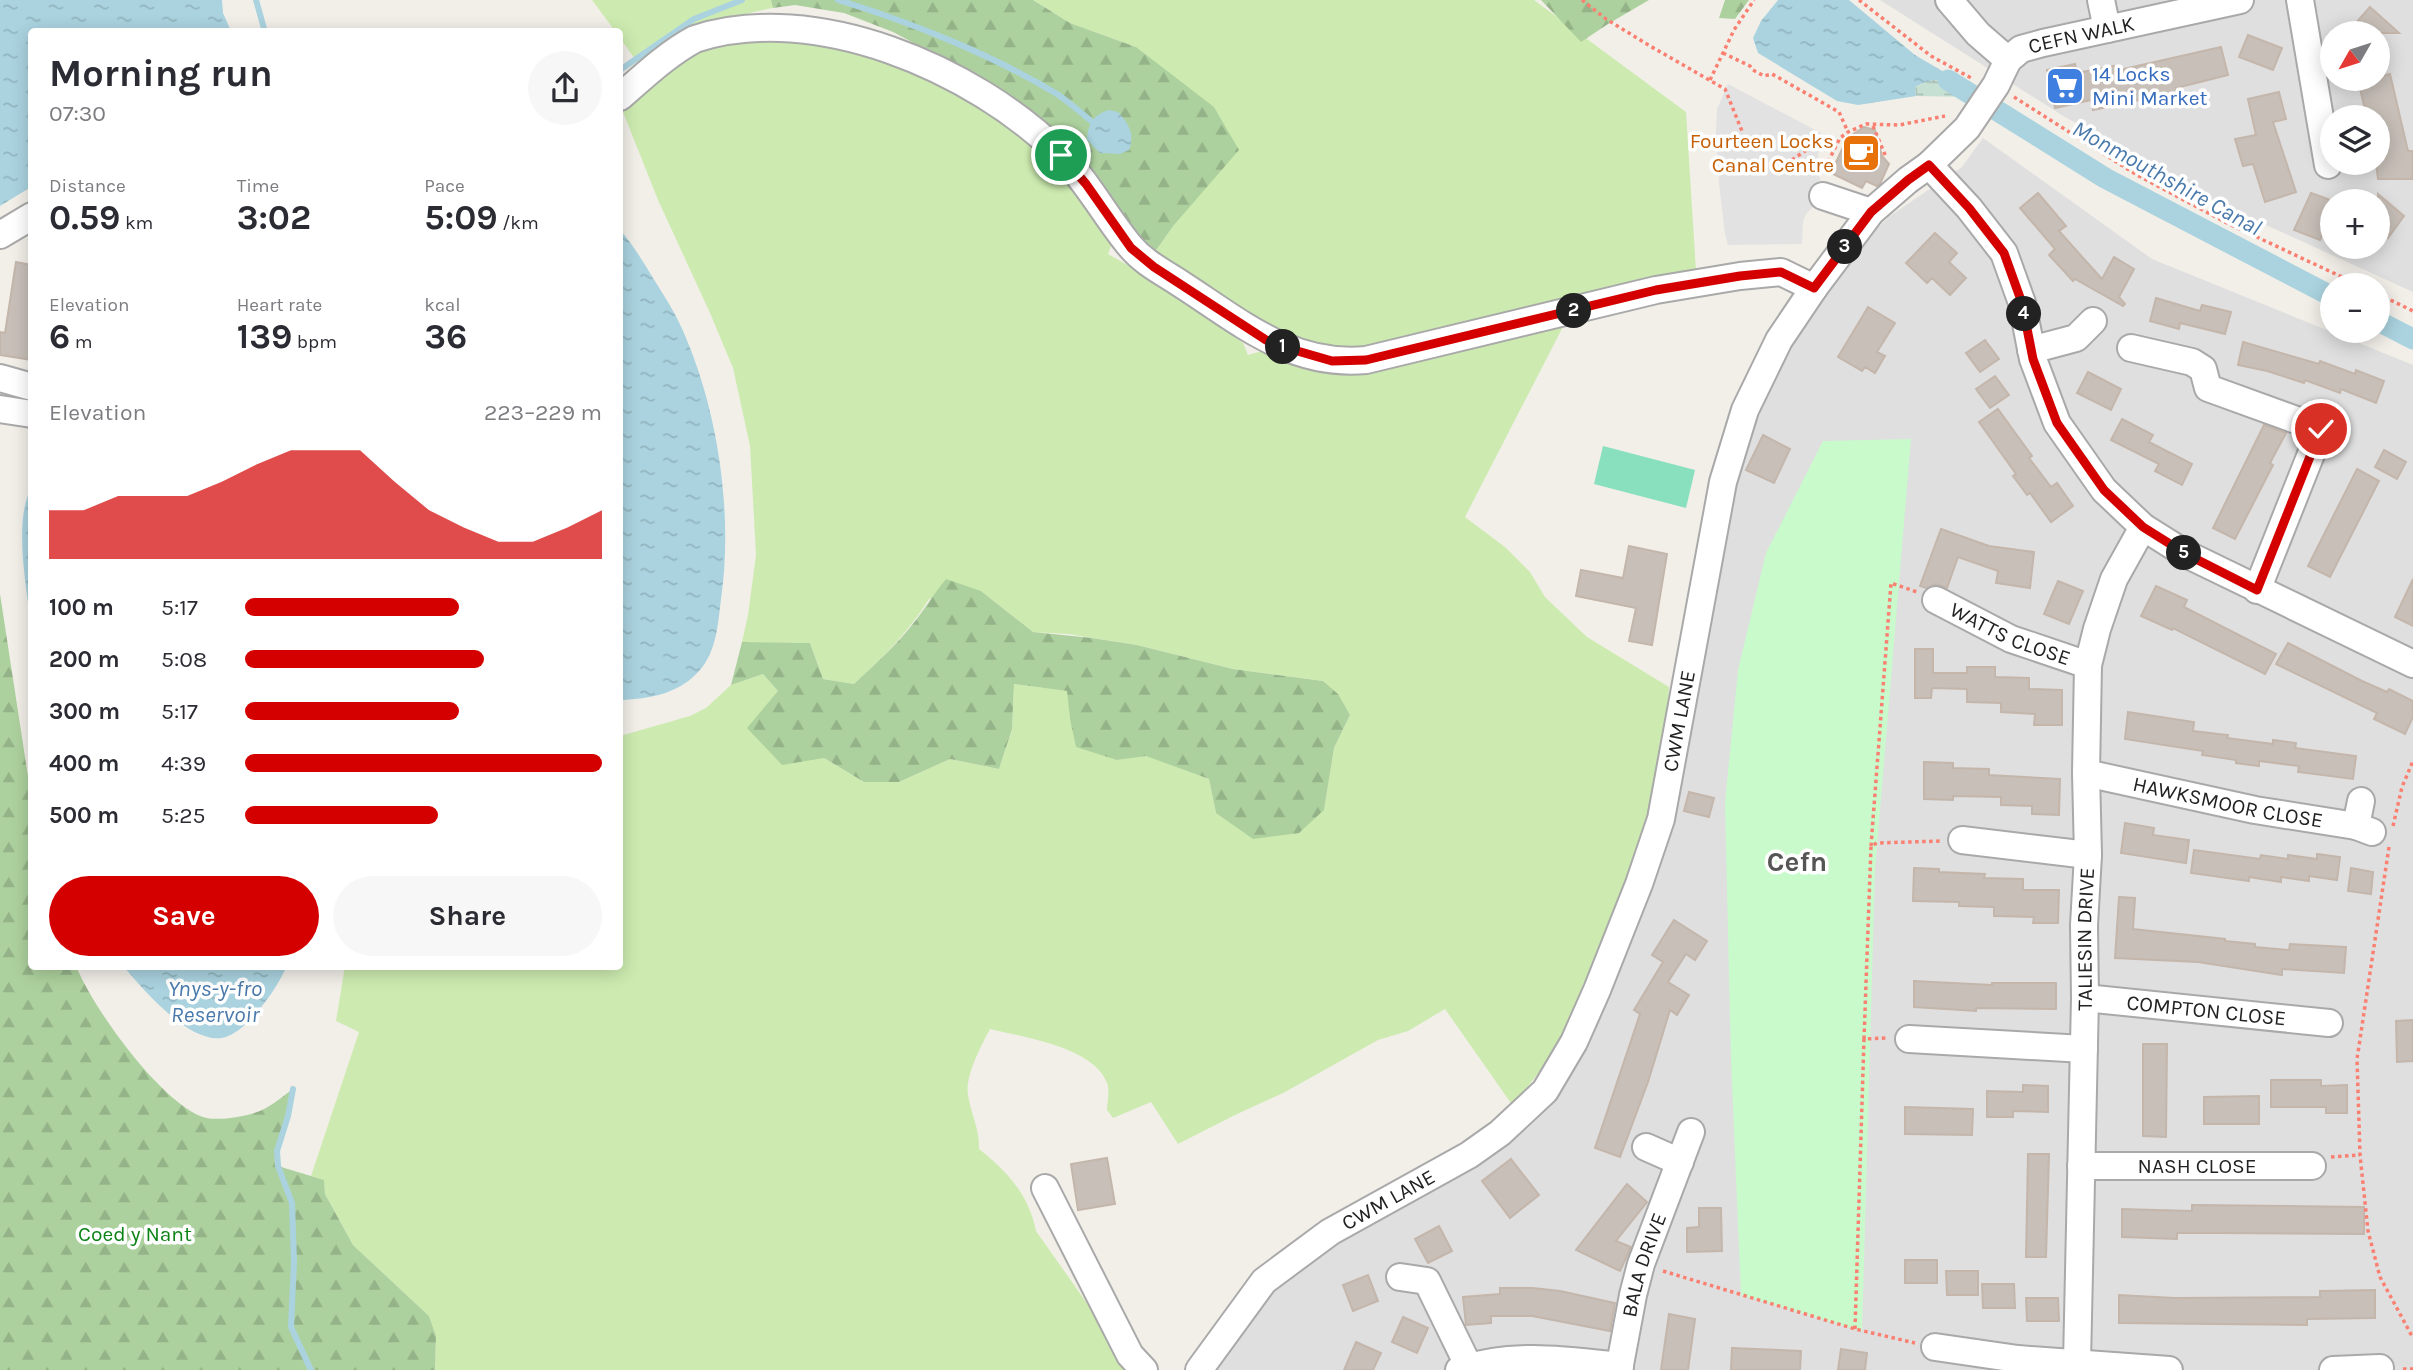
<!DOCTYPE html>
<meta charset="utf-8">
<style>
body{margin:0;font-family:Karla,sans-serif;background:#f7f7f7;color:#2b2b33;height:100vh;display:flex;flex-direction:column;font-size:26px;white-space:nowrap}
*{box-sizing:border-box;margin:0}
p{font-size:23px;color:#7c7c81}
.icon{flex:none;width:38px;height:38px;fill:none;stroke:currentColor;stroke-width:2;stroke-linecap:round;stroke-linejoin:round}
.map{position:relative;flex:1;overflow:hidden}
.details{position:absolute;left:28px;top:28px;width:595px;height:942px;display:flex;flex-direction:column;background:#fff;border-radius:7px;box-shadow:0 4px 18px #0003}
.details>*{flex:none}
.needle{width:46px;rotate:231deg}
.tools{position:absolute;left:2320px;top:21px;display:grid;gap:14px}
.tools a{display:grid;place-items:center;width:70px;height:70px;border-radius:50%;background:#fff;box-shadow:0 4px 18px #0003;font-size:35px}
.pin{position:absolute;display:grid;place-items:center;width:60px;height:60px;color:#fff;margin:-30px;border:4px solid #fff;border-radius:50%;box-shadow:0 2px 7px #0007}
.km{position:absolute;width:35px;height:35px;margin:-18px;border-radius:50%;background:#222;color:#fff;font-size:19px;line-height:35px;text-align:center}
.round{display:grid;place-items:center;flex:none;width:74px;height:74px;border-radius:37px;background:#f7f7f7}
.summary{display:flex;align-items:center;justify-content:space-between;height:119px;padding:0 21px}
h1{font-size:38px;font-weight:700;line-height:52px}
.metrics{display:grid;grid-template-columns:repeat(3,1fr);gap:10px;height:119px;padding:7px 21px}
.metrics div{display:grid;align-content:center}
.metrics b{font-size:35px;font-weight:700}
.metrics small{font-size:19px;font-weight:400}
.metrics p{font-size:19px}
.chart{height:196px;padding:14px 21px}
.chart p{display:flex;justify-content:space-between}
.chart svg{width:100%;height:126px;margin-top:7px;fill:#d40000;opacity:.7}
.primary-button{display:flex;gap:14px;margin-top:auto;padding:14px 21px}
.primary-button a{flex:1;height:80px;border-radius:42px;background:#d40000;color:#fff;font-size:28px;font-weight:700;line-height:80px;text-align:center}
.primary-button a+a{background:#f7f7f7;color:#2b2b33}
ul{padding:0 21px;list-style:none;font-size:23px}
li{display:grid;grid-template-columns:112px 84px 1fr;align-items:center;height:52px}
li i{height:18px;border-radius:9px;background:#d40000}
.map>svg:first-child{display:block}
</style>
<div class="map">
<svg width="2413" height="1370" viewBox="0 0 2413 1370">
<defs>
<pattern id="forest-firs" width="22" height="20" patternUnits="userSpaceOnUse" patternTransform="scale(1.75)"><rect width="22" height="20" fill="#add19e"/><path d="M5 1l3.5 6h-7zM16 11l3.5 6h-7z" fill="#95b388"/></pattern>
<pattern id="wetland-marsh" width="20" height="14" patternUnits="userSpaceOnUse" patternTransform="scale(1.75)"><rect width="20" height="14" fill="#c6e0d4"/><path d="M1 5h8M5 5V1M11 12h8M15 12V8" fill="none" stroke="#aac0b6"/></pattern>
<pattern id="water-ripples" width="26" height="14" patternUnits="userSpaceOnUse" patternTransform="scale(1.75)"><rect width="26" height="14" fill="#aad3df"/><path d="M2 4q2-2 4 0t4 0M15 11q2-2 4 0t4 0" fill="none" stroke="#92b5bf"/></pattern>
</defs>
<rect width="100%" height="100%" fill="#f2efe9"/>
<!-- residential -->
<path fill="#e0dfdf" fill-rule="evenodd" d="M1880,0H2413V292L2220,204L2065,117ZM2333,33H2378V79H2333ZM2333,117H2378V163H2333ZM2333,201H2378V247H2333Z
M1983,138L2152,259L2413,365V1370H1199L1264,1281L1545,1091L1639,884L1723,482L1814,288L1890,216L1962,167Z"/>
<!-- grass -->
<path fill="#cdebb0" d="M592,0H771L773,8C719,17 686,38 639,65L620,38V32L615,31Z
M1033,0H1534L1686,112L1696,271L1345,350L1290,339L1152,256L1174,225L1136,47L1070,23Z
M810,33L946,78L1041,142L1115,235L1108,254L1147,276L1216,322L1243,343L1248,355L1262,351L1310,365L1567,319L1465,517L1505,547L1530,572L1545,597L1587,637L1669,687L1665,753L1654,815L1622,901L1582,987L1568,1034L1513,1106L1445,1009L1408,1031L1378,1040L1285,1092L1235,1115L1178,1144L1151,1102L1113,1118L1107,1110C1107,1103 1110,1090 1107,1083C1094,1047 1023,1037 990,1029C981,1046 965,1076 968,1095C971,1114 980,1130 979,1149C1007,1171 1029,1195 1036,1231L1134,1370H435L436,1336L429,1316L353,1245L325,1194L324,1180L311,1176L359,1032L336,1021L345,966H620V736L690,716L706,708L731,685L763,674L778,691L824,758L864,782H899L950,759L999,769L1012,729L1014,684L1068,691L1070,719L1117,760L1146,755L1209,779L1216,813L1324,809L1334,748L1350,715L1323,681L1233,669L1137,645L1068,634L1033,632L981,591L929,599C909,632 882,658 854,684L823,679L810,643L742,642L748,615L756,555L750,446L733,368L710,313L658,200L621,107C642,91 678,58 702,50C737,37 773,35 810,33Z"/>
<!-- forest -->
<path fill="url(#forest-firs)" d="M771,0H1033L1070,23L1136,47L1214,107L1239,150L1174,225L1152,256L981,79L893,32L844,13L795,5L773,8Z
M1541,0H1649L1608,24L1581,42Z
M1725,0H1749L1735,19L1719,18Z
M946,579L981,591L1033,632L1092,638L1137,645L1233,669L1323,681L1338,694L1350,715L1334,748L1324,810L1299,833L1253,839L1216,813L1209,779L1146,756L1117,760L1076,747L1070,719L1067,691L1014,684L1012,729L999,769L950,759L899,782H864L824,758L782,765L747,728L778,691L763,674L731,685L742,642L810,643L823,679L854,684C875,664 898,644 916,620C926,607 935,592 946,579Z
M0,594L31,796L32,966H76C93,1008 160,1102 203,1117C216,1122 250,1116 262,1110C273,1105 283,1096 293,1089C288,1114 276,1142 278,1166L324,1180L325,1194L353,1245L429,1316L436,1336L435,1370H0Z"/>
<!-- wetland -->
<path fill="url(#wetland-marsh)" d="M1931,79L1944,80L1969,97L1916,96L1915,87Z"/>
<!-- park -->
<path fill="#c8facc" d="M1911,439L1875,870L1862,1331L1741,1295L1731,1059L1725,803L1738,670L1766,553L1823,441Z"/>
<!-- pitch -->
<path fill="#88e0be" d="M1603,446L1695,470L1686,508L1594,484Z"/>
<!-- parking -->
<path fill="#e2e2e2" d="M1728,84L1821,133L1817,166L1820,179L1826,184L1816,204L1806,214L1803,221L1802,244L1728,245L1725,234L1719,183L1716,132L1717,109Z"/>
<!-- water -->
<path fill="url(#water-ripples)" d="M0,0H222L223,13L231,31L32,32L31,187L0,206Z
M1778,0H1849L1915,55L1973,89L1969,97C1950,78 1938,75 1915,87L1916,96L1858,105L1837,101L1758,53L1753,38L1761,21Z
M1109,110L1118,112C1129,124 1135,134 1129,150L1120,154L1100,153L1087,140C1088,124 1093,115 1109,110Z
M2004,113L2052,144L2051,147L2002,117Z
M620,230C633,244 643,262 653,278C665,297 678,317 686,338C719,416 733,516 721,599C718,623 717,650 700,670C680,693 653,698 624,700L620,698Z
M31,488V627C27,587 13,524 31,488Z
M123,966H287C279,983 269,998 257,1012C249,1022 236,1035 222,1038C188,1043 143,989 123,966Z"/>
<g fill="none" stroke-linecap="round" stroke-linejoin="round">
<!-- stream -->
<path stroke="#aad3df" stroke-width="6" d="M256,0L265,32
M838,0C910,22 993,55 1057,94C1069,102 1080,112 1091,121
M620,70L694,19L742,0
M293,1089L288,1116L277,1151L278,1166L292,1203L294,1262L291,1327L311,1370"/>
<!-- canal -->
<path stroke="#aad3df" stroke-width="21" d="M1948,80L2105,178L2333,297
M2378,321L2413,339"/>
</g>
<!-- building -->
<path fill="#c7bfb8" stroke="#c4b6ab" stroke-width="2" d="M2370,7L2399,33H2347Z
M2248,35L2282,48L2273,70L2239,57Z
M2221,47L2228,75L2176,88L2178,97L2149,103L2148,98L2093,110L2091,100L2055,108L2047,70L2075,64L2077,73L2114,66L2115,71Z
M2390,74L2408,151H2413V179H2378L2376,163H2378V117H2367L2358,81L2378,79V77Z
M2279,92L2286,119L2273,122L2296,192L2265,202L2253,164L2243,166L2235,139L2256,135L2248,99Z
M1864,127L1875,130L1882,156L1889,164L1880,184L1877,186L1866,181L1862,188L1831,173L1844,145V140Z
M2038,193L2066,226L2059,231L2102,279L2114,257L2134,269L2119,297L2125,304L2123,306L2075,279L2073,281L2049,255L2055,249L2020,208Z
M2311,193L2333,201V213L2320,240L2294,230Z
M2378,194L2404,216L2388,238L2378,230Z
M1935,233L1957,253L1949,262L1966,278L1950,295L1932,278L1927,283L1906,263Z
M16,262L32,265V360L0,355V332L5,333Z
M2156,298L2200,311L2202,305L2231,312L2225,334L2180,323L2179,329L2150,321Z
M1868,307L1895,323L1877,352L1885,356L1875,373L1865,367L1862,371L1838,357Z
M1985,340L1999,359L1980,372L1966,353Z
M2243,342L2319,364L2320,361L2355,374L2356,370L2384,381L2376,403L2341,389L2340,393L2305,380L2304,383L2267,371L2238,365Z
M2088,372L2121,389L2111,410L2077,393Z
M1995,376L2009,395L1990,408L1976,389Z
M1998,409L2032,456L2029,458L2051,487L2057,483L2073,506L2051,522L2030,493L2027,495L2013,476L2016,474L1979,422Z
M2122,419L2153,435L2149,442L2192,464L2182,485L2155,471L2159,464L2111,440Z
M2264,425L2286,433L2270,463L2273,465L2235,539L2213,528Z
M1763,435L1790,449L1774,483L1746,470Z
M2384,450L2406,462L2397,479L2375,467Z
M2357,469L2379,481L2330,577L2308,566Z
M1941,529L1989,546L2034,552L2030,588L1996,583L1998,571L1958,557L1947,588L1936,584L1926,588L1920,586Z
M1629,546L1667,554L1652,645L1629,641L1636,608L1576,596L1581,570L1623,578Z
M2413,579V626L2395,617Z
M2058,581L2083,591L2069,624L2044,614Z
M2156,586L2187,600L2184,607L2276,654L2265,674L2173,628L2172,630L2141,616Z
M2288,643L2362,681L2387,692L2389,689L2413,701V717L2405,734L2374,719L2377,713L2276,664Z
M1915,649H1933V673H1967V667H1995V677L2029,678V689L2062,690V725H2034L2035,714L2001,712V703L1967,702V689L1932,688L1931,698H1915Z
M2128,712L2194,722L2193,731L2228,735L2227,738L2273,744V740L2296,743L2295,748L2356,756L2353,779L2298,772L2299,766L2259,761V766L2236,763V760L2202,755L2203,751L2125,739Z
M1924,762L1953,763V768L1989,769V775L2060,779L2059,815L2032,814V806L2001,805V797L1953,796V800L1924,799Z
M1689,792L1714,798L1709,817L1684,811Z
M2125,823L2154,828L2153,835L2189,840L2186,863L2121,853Z
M2194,850L2260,859L2261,855L2288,859V855L2317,859V854L2340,857L2337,880L2309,876V881L2281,877V882L2249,877V881L2191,873Z
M1914,868L1939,869V872L1985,874L1984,878L2023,879V890H2059L2058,923H2033L2034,917L1994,916V907L1959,906V902L1913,901Z
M2351,868L2373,872L2371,894L2348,891Z
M2119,897L2135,898L2133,929L2225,939V941L2255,944V947L2289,950L2290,944L2346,947L2344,973L2282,969V975L2198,962L2115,958Z
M1674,920L1707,941L1695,960L1686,954L1668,982L1689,995L1677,1015L1670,1010L1648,1082L1620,1157L1595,1148L1640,1014L1634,1010L1663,962L1652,955Z
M1914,981L1992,985V983H2056V1009L1976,1008V1011L1914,1007Z
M2413,1020V1061L2397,1062L2396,1021Z
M2143,1044H2167L2166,1137L2143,1136Z
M2271,1080H2321V1086L2347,1085V1113H2326V1107H2271Z
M2023,1085L2048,1086V1112L2013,1111V1117H1987V1091L2023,1092Z
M2259,1096V1124H2204V1097Z
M1905,1107L1973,1109L1972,1135L1905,1134Z
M2028,1154H2049L2046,1257H2026Z
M1107,1158L1115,1204L1078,1210L1071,1164Z
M1511,1159L1539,1195L1510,1218L1482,1181Z
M1627,1184L1647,1202L1616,1241L1631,1247L1620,1271L1576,1250Z
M2192,1205L2364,1207V1234L2222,1233H2177V1239L2122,1237V1209L2192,1211Z
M1699,1208H1721L1722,1251L1687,1252V1228L1699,1227Z
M1439,1226L1452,1251L1428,1263L1415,1239Z
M1905,1260H1937V1283H1905Z
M1946,1271H1978V1295H1947Z
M1368,1275L1378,1301L1353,1311L1343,1285Z
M1982,1284H2014L2015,1308H1983Z
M1500,1288H1533L1560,1291L1615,1303L1610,1331L1532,1316H1491V1323L1466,1325L1463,1297L1500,1294Z
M2375,1290V1318L2307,1319V1325L2119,1323V1295L2175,1298L2320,1297V1291Z
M2026,1298H2058L2059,1321H2027Z
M1669,1314L1695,1319L1688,1370H1661Z
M1403,1317L1428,1328L1417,1353L1392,1342Z
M1356,1342L1381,1353L1373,1370H1344Z
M1732,1348L1801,1351L1800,1370H1731Z
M1841,1349L1867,1353L1865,1370H1838Z"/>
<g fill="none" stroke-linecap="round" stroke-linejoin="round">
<defs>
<g id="minor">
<path d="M2101,0L2107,29"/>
<path d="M2300,0L2328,165"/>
<path id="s1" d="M2008,60L2021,49L2043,43L2240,0"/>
<path d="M620,97C643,77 667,54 695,39C815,0 974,69 1060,154C1088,182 1105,216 1130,246C1144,263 1163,272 1181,284C1240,322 1291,367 1366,360L1656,290L1740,276L1781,272L1814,288"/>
<path d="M1929,165L1969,208L2004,253L2022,303L2033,359L2057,423L2104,490L2143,527L2186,554L2413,664"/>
<path d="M1823,196L1871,212"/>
<path d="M0,235L32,216"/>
<path d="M2131,348L2192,362L2203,369L2208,388L2321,429L2257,590"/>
<path d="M2031,350L2076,338L2093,321"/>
<path d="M0,378L32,387"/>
<path d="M0,409L32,414"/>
<path id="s2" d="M1936,600L2011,639L2088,665"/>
<path id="s3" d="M2086,773L2255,810L2356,826L2372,832"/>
<path d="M2356,826L2361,801"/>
<path d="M1962,840L2088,855"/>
<path id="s4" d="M2085,998L2329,1023"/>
<path d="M1909,1039L2084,1049"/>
<path d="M1646,1147L1680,1162"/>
<path id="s5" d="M2081,1166H2312"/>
<path d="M1045,1188L1130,1355L1144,1370"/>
<path d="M1400,1277L1427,1281L1469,1367"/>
<path d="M1935,1347L2018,1359L2169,1370"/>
<path id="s6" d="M2077,1363L2085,998L2084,925L2088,855L2086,773L2088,665L2097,629L2114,579L2143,527"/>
<path id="s7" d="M1199,1370L1264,1281L1330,1232L1469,1155L1500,1133L1545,1091L1574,1042L1597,990L1639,884L1661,819L1723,482L1745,410L1779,340L1814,288L1871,212L1908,180L1929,165L1967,128L1996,85L2008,60L1978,34L1949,0"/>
<path d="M1459,1370C1512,1352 1566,1360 1620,1366"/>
<path id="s8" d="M1619,1370L1633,1295L1641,1264L1691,1132"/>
<path d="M2333,1370L2380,1368"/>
</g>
</defs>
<!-- minor casing -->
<use href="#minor" stroke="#a9a9a9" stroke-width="30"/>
<!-- path -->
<path stroke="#fa8072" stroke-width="3.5" stroke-dasharray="3.5 3.5" stroke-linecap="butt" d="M1582,0L1606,19L1650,46L1725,89L1742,131
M1859,0L1931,56L1973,79
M1723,53L1750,66L1753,70L1764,76L1772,74L1839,112L1848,132
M1710,80L1734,30L1754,0
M2014,97L2137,175L2227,223L2359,285
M1873,126L1886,157
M1792,160L1818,142L1836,147
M1825,168L1840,138L1848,132L1866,124L1899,125L1945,116
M2378,294L2413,311
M2393,826L2402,787L2413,761
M1871,846L1891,583L1917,592
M2389,847L2357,1059L2360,1155L2368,1231L2380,1277L2413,1338
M1864,1039L1871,846L1877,843L1942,841
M2331,1157L2360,1155
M1663,1271L1855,1329L1915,1343
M1855,1329L1864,1039L1886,1038
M2403,1369H2413"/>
<!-- minor -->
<use href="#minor" stroke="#fff" stroke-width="26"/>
</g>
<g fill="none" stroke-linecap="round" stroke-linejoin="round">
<defs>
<path id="route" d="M1061,155L1086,184L1131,248L1154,267L1266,340L1287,348L1332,361L1366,360L1656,290L1740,276L1781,272L1814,288L1871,212L1908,180L1929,165L1969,208L2004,253L2022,303L2033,359L2057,423L2104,490L2143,527L2186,554L2257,590L2321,429"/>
</defs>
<!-- route casing -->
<use href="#route" stroke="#fff" stroke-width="14"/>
<!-- route -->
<use href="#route" stroke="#d40000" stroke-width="9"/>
</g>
<!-- icons -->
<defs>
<symbol id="supermarket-square" viewBox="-11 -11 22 22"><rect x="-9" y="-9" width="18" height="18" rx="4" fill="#3f7fe0" stroke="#fff"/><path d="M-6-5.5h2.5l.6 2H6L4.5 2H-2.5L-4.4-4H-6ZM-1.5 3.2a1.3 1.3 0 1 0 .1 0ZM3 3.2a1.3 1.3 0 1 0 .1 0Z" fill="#fff"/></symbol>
<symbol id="cafe-square" viewBox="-11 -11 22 22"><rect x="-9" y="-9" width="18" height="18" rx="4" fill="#e8710a" stroke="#fff"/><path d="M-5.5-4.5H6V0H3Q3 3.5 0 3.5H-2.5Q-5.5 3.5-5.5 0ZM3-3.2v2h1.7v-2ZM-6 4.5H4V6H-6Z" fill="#fff"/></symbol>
</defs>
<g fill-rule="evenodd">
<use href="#supermarket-square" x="2043" y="64" width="44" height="44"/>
<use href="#cafe-square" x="1839" y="131" width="44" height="44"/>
</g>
<g text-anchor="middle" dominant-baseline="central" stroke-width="7" stroke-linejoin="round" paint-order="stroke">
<!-- street labels -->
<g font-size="21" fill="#222" stroke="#fff">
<text stroke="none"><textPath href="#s1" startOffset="79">CEFN WALK</textPath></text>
<text stroke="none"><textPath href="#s2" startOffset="82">WATTS CLOSE</textPath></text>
<text stroke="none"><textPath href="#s7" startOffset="847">CWM LANE</textPath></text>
<text stroke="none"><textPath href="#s3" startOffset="145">HAWKSMOOR CLOSE</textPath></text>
<text stroke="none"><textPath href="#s6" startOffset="424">TALIESIN DRIVE</textPath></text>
<text stroke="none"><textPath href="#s4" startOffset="122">COMPTON CLOSE</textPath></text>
<text stroke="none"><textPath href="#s5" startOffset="116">NASH CLOSE</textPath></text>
<text stroke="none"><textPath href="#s7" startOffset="259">CWM LANE</textPath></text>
<text stroke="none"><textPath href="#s8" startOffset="108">BALA DRIVE</textPath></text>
</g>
<!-- shop labels -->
<g font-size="21" fill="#366cbe" stroke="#fff" text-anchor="start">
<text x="2092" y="74">14 Locks<tspan x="2092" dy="24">Mini Market</tspan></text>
</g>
<!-- food labels -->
<g font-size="21" fill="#c56008" stroke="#fff" text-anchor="end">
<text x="1834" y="141">Fourteen Locks<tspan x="1834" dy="24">Canal Centre</tspan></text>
</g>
<!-- park labels -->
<g font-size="21" fill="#0c8416" stroke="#fff">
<text x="135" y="1234">Coed y Nant</text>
</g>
<!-- water labels -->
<g font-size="23" font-style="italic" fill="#4a7aab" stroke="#fff">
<text transform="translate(2167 178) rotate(29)">Monmouthshire Canal</text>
<text x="215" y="988">Ynys-y-fro<tspan x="215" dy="26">Reservoir</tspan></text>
</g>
<!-- district labels -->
<g font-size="28" font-weight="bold" fill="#555" stroke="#fff">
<text x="1797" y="861">Cefn</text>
</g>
</g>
</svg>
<div class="tools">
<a><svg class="needle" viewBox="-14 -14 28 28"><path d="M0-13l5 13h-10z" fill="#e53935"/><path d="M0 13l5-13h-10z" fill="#7c7c81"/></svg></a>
<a><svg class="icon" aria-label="layers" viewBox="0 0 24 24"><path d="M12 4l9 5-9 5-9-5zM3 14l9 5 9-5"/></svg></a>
<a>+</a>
<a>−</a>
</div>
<div class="pin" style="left:1061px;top:155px;background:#1e9e55"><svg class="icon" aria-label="arrive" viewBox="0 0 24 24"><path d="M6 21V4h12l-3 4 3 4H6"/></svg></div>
<div class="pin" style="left:2321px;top:429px;background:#d93025"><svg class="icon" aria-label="check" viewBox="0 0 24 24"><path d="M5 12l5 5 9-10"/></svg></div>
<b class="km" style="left:1283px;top:347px">1</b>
<b class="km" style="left:1574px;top:311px">2</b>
<b class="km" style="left:1845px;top:247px">3</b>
<b class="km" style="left:2024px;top:314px">4</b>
<b class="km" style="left:2184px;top:553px">5</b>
<section class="details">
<div class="summary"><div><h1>Morning run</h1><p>07:30</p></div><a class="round"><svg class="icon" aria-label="share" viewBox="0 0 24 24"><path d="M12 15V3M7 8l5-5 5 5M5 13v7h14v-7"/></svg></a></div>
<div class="metrics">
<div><p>Distance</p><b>0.59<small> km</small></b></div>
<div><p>Time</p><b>3:02</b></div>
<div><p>Pace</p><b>5:09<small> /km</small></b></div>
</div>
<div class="metrics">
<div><p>Elevation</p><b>6<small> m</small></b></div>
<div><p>Heart rate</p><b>139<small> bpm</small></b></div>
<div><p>kcal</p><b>36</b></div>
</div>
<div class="chart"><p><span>Elevation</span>223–229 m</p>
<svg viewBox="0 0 160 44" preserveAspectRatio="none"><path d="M0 44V27L10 27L20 22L30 22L40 22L50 17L60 11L70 6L80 6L90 6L100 17L110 27L120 33L130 38L140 38L150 33L160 27V44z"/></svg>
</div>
<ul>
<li><b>100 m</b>5:17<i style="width:60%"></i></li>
<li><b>200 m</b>5:08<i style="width:67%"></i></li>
<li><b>300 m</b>5:17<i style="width:60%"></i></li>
<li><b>400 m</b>4:39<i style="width:100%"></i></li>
<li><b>500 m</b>5:25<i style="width:54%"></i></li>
</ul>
<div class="primary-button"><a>Save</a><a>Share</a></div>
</section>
</div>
